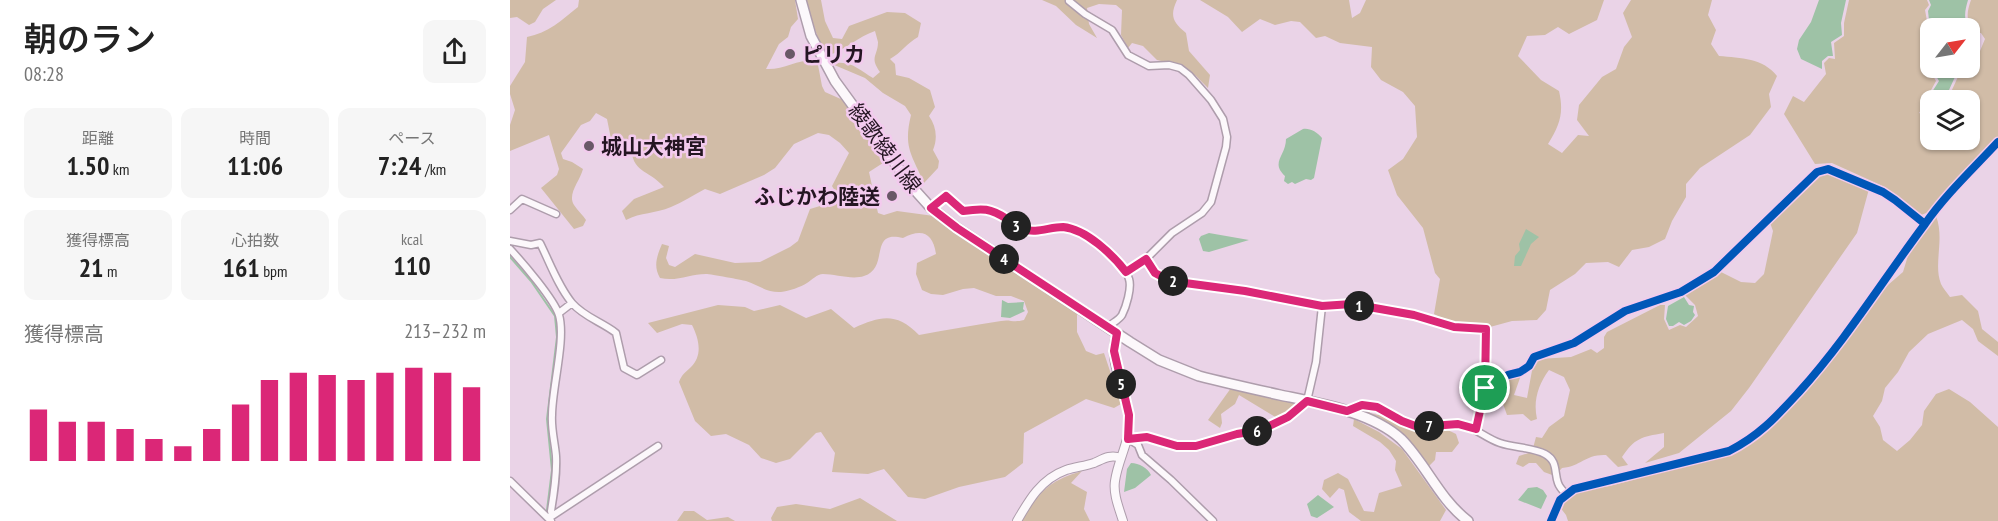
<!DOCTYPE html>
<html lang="ja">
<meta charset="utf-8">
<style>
body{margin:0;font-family:"PT Sans Narrow","Noto Sans JP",sans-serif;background:#f6f6f6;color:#222;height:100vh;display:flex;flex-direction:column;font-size:22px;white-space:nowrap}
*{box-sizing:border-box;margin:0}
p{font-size:20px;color:#767676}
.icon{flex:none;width:33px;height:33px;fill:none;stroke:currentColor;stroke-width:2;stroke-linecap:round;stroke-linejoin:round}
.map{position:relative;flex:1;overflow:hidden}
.sheet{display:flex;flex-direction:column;background:#fff;width:510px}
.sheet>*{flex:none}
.needle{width:39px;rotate:59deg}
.controls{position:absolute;left:1410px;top:18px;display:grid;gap:12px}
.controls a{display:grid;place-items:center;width:60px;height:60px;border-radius:12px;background:#fff;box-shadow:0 2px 4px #0004;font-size:30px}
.pin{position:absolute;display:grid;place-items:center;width:51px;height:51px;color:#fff;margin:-26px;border:3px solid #fff;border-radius:50%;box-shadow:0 2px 6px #0007}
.km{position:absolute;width:30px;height:30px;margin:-15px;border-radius:50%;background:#222;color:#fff;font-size:16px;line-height:30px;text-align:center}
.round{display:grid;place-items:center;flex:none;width:63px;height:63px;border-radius:12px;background:#f6f6f6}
.overview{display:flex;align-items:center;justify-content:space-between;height:102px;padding:0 24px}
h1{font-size:33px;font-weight:600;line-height:45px}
.stats{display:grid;grid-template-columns:repeat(3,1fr);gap:9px;height:102px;padding:6px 24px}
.stats div{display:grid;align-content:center;border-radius:12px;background:#f6f6f6;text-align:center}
.stats b{font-size:26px;font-weight:600}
.stats small{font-size:16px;font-weight:400}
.stats p{font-size:16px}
.chart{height:168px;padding:12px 24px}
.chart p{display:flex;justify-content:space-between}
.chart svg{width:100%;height:108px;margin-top:6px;stroke:#db2777;stroke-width:6}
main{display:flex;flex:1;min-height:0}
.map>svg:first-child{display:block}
</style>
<main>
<section class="sheet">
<div class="overview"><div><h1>朝のラン</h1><p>08:28</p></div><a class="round"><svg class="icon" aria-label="share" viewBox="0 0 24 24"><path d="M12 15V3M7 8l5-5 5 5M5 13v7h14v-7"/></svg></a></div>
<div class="stats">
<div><p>距離</p><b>1.50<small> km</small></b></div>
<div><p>時間</p><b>11:06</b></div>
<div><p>ペース</p><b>7:24<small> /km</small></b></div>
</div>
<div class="stats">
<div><p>獲得標高</p><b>21<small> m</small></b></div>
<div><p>心拍数</p><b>161<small> bpm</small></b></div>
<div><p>kcal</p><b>110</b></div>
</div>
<div class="chart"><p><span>獲得標高</span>213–232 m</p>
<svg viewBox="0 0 160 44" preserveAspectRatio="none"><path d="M5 44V23M15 44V28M25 44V28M35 44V31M45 44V35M55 44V38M65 44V31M75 44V21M85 44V11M95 44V8M105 44V9M115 44V11M125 44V8M135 44V6M145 44V8M155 44V14"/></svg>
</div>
</section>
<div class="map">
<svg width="1488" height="521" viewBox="0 0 1488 521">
<rect width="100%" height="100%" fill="#ead3e7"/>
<!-- green -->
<path fill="#d1bca7" d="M0,0H46L33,9L25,22L19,25L7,17L0,18Z
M69,0H285L288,19L281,27L278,37L269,44L256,69C273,70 287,60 303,60L308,65L312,86L315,92L333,100L376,161L359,172L368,213L374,215L387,211L424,216L567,310V332L576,351L586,355L594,353L611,404L604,408L576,399L514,433L513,463L495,477L449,487L415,499L398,497L374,469L358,474L322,472L325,453L311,432L306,433L280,459L266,463L251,458L239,445L216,434L201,436L185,421L169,382C172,374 175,373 181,367C193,355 189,339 182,325L172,324L147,333L138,323L208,305L235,307L244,311L270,305L296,318L321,309L344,328C371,316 386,312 409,335C436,330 464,325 491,321C500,319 503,323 514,320L518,312L514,301L501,296H486L464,288L453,289L433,295L421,294L412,290L406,274L407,263L426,254C423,233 412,228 393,238C358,229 380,268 354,276C342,280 325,274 313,274C307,274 302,280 297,283C291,287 279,291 271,292C258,293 248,285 236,281C232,280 201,274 196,274C180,274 167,282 150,278C143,266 147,256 152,244L159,246L156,258L159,265L165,267L185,254L225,263L250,262L280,247L288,241L300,209L330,200L322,186L339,153L330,143L319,135L308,133L284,144L265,168L254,175L210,194L195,189C183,195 173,202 161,207C145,214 131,212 116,220L112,211L124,199L154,187C137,168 122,174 121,145L102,144L97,119L86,113L80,121L71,125L51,153L53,159L62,162L73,169C70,181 57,194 64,205C68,211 73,215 76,220L73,226L64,229L31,188L47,175L49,169L39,135L0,151V125L5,110L0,94V86L15,62L17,37C38,33 52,20 68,7Z
M295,0H311L315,21L323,38L332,39L339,26L377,12L395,13L411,23L408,37C397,43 391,53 380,59L385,64L386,75L399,78L420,90L425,107L419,116C426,126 428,138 423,150L429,161L428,168L414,183C402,155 393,148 401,115L395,106L373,93L355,78L322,64C340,59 349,70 363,78L370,72C359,57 368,56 368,42C367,38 366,35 365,31C348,37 337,48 320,55L312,50Z
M532,0H667C660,15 662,22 676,33L679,51L700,75L698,88L686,76L668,65L647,60L633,46L622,43L618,48L611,35L612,10L606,5L589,4L577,8L579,24L587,38L566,25L546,6Z
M690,0H839L842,18L850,13L856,0H1094L1087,20L1059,34L1048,27L1035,35L1017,36L1008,56L1031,80L1049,91C1054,113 1050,125 1038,144L1052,153L1068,135L1079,136L1067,120L1069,105L1092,77L1106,69L1114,47L1122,37L1113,13L1121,0H1202L1198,15L1206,30L1201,44L1209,56C1231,58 1253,58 1267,76L1259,94L1261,107L1240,135L1190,168L1176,184V197L1162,221L1155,239L1139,247L1122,250L1109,267L1098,262L1076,263L1065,274L1040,290L1036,310L1027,320L1002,321L980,327L943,324L924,314L930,279L925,273L913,228L887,195L878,170L893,159L907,137L905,106L893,92L871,80L861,67L862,47L830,43L815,36L806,38L790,22L781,21L765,25L750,19L732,32L718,17Z
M1339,0H1417L1419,5L1415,10L1417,21L1426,28H1420V68H1426L1422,74L1426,81L1420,92L1421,97L1409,113L1417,115L1419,119L1415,125L1420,133V140H1460V100H1432L1433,97L1441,92L1452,68H1460V57L1464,52L1470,51L1475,39L1471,33H1465C1456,21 1456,14 1461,0H1488V137L1460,170L1419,212L1411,215L1375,187L1322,163L1305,164L1274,114L1283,96L1294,102L1316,74L1314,63L1319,58L1325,59L1324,43L1334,36V23Z
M1320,172L1359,189L1347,233L1239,388L1221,411L1169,453L1135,463L1154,447V433C1131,437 1125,438 1112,457L1118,465L1108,467L1096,455C1075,454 1072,466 1052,468L1045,476L1034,472L1026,463H1019L1013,467L1006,464L1009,456L1022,452L1026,437L1032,438L1039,427L1054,416L1060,390L1054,377L1039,370C1028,385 1023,401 1027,419L1021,421L1013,414L997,415L992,401L973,403L978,390L1001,378L1011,375L1004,395L1017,398L1023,365L1029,359L1061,357L1081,349L1087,353L1094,348V337L1097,332L1150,305H1155L1154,319L1159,330L1170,325L1176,327L1188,316L1185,305L1175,295L1211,272L1231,282L1245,283L1254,274L1263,231L1259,220L1300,180Z
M1426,216C1435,239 1423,264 1431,284C1433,288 1437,293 1440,297L1452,295L1468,311L1472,329L1488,342V356L1468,341L1463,329L1452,320L1418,334L1399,352L1388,372L1375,388L1372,401L1363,416L1370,427L1373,440L1387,451L1400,440L1412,425L1414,411L1426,394L1439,389L1460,402L1488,427V521H1058L1056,515L1049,506L1058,496L1069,491L1100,486L1222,453L1241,444L1256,431L1294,391L1371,291L1393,272L1400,249Z
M721,388L751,394L786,404L778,414L767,418L729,395L725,404L711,414L712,423L710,428L698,420Z
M858,408L860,413L868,415L871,410C882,419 895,429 909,431C927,433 923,422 946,434L949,443L942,452H926L925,460L918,467L908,454L847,410Z
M844,419L869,432L892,449L936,510L930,521H851L839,512L834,490L829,488L820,498L812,489L814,480L828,473L838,479L854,511L864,512L869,493L892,486L885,470L886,461L879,450L870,442L843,426Z
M572,471L561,483L577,492L574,509L580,521H512C529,492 538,481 572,471Z
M350,498L387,521H262L261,518L267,507L286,504L320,509Z
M174,511H184L197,520L218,517L225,521H167Z"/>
<!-- water -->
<path fill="#9ec2a6" d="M1309,0H1336L1331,23L1332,35L1321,42L1323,56H1318L1312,61V69L1291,59L1287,49L1289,40L1301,22Z
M1419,0H1458C1455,10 1453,19 1459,28H1430L1419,20L1418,11L1421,5Z
M1429,68H1449L1439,90L1431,95L1430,100H1422L1424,98L1422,92L1429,81L1425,74Z
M793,129C800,128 807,132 812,138L804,178L801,180L796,179L785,184L782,182L778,184L774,181L775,176C760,162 776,156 776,139Z
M1016,229L1029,237L1021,244L1011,266H1004L1005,256L1010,250L1009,244Z
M699,233L739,240L699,252L693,251L689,239L691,236Z
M1174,297L1179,305L1184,306L1183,312L1185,315L1181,321L1174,325L1169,322L1163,326H1159L1156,319L1158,306Z
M492,300L498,303L514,302L513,309L515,311L500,318L491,317Z
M621,463C629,463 638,468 641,475L625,488L614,492L617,469Z
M1027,487L1033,490L1037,496L1031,509L1008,500L1018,488Z
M808,495L824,507L807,518L801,516L797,504Z"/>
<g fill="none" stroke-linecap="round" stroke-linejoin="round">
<!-- stream -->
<path stroke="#9ec2a6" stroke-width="2" d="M0,257L21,281L45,316L47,337L37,419L42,470L37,510"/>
<defs>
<path id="minor" d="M559,1L575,14L602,30L618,55L639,66L659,65L670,68L679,75L701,100L713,119L717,137L716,147L701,202L692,213L662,233L637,258L616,272
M421,208L436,196L453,211C473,208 479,208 496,219C502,222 506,227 512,229C529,235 545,224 561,229C579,235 614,261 619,279C622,288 616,307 612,315C609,320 602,323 598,327
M0,210L12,199L46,214
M0,241L21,245L30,243C40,263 48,286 62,303C74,317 92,322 106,333L114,368L127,375L151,360
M0,249C12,262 44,299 49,315C56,339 42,388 42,415C41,429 45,443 46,456C47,475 44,493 41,511L42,516
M636,259L645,273L660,281L759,295L812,306L842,305L904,315L944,327L976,329L975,388L966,429
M49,313L62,303
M975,388L998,375L1010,372L1019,366L1024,357L1064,343L1115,311L1171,292L1204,272L1307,172L1318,169L1373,192L1385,200L1415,224
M838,411C873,398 875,419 906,427C919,430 934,423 948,424C964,426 975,438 990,443C1004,448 1022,447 1035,454C1048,461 1044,472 1048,483C1049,486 1053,491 1056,494
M617,439L637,437L667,446H686L727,434L751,430L778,418L797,401L806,362L812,306
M618,439L628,445L632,455L661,480L703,521
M0,481L41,521
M39,518L148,446
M1041,521L1050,500L1064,489L1219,451C1249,436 1266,417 1289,392C1336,340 1373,280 1415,224C1436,194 1463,169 1488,142"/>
<path id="tertiary" d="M607,333C596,360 616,390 619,418C621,440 608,459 605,481C603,494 609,508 613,521
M507,521C519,500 531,479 556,470C565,467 575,466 584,463C593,459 600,454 611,458"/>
<path id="secondary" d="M291,0L301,36L325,81L403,188L421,208L447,228L620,342L649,360L689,376C716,383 743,389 770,395C808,403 862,412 891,439C916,464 929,499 958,521"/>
</defs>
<!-- minor casing -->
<use href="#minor" stroke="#ae9dac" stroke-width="9"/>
<!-- tertiary casing -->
<use href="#tertiary" stroke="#ae9dac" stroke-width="10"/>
<!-- secondary casing -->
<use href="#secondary" stroke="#ae9dac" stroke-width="12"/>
<!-- minor -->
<use href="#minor" stroke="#fcf8fb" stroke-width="6"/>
<!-- tertiary -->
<use href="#tertiary" stroke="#fcf8fb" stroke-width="8"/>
<!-- secondary -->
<use href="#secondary" stroke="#fcf8fb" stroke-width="9"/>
<defs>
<path id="cycleway" d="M636,259L645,273L660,281L759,295L812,306L842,305L904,315L944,327L976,329L975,388L966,429
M975,388L998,375L1010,372L1019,366L1024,357L1064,343L1115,311L1171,292L1204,272L1307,172L1318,169L1373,192L1385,200L1415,224
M1041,521L1050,500L1064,489L1219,451C1249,436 1266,417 1289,392C1336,340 1373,280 1415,224C1436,194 1463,169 1488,142"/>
</defs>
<!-- cycleway casing -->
<use href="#cycleway" stroke="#f3caee" stroke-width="11"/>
<!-- cycleway -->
<use href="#cycleway" stroke="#0057b8" stroke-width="8"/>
</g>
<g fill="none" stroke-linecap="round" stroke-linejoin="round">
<defs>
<path id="route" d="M436,196L453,211C473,208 480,208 497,219C502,223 506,227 512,229C527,234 539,227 553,227C576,229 603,255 616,272L636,259L645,273L660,281L735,291L812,306L842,304L904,315L944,327L976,329L975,388L966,429L948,424L908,427L892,421L867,407L852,405L837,411L797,401L778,417L751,430L727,434L686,446H667L637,437L618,439L619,415L604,351L607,333L447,228L421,208Z"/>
</defs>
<!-- route casing -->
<use href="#route" stroke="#fff" stroke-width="12"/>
<!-- route -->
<use href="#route" stroke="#db2777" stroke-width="8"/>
</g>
<!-- markers -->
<g fill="#695867" stroke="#f3caee" stroke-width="2">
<circle cx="280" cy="54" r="6"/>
<circle cx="79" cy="146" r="6"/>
<circle cx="382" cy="196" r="6"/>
</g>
<g text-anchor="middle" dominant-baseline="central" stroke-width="5" stroke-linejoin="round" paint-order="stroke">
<!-- poi labels -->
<g font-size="21" font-weight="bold" fill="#241522" stroke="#f3caee" text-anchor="start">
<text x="292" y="54">ピリカ</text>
<text x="91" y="146">城山大神宮</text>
<text x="370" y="196" text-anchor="end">ふじかわ陸送</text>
</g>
<!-- street labels -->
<g font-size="21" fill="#241522" stroke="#f3caee">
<text transform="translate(375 148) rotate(53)">綾歌綾川線</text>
</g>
</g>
</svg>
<div class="controls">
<a><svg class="needle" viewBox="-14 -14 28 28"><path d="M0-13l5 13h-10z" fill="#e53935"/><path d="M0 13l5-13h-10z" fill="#767676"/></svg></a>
<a><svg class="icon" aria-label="layers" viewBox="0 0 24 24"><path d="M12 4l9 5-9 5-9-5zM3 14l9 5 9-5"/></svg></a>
</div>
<div class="pin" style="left:975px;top:388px;background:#1e9e55"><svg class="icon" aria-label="arrive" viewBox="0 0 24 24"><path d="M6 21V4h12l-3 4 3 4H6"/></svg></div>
<b class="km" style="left:849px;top:306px">1</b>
<b class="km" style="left:663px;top:281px">2</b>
<b class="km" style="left:506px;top:226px">3</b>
<b class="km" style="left:494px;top:259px">4</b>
<b class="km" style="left:611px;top:384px">5</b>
<b class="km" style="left:747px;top:431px">6</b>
<b class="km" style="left:919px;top:426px">7</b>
</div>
</main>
